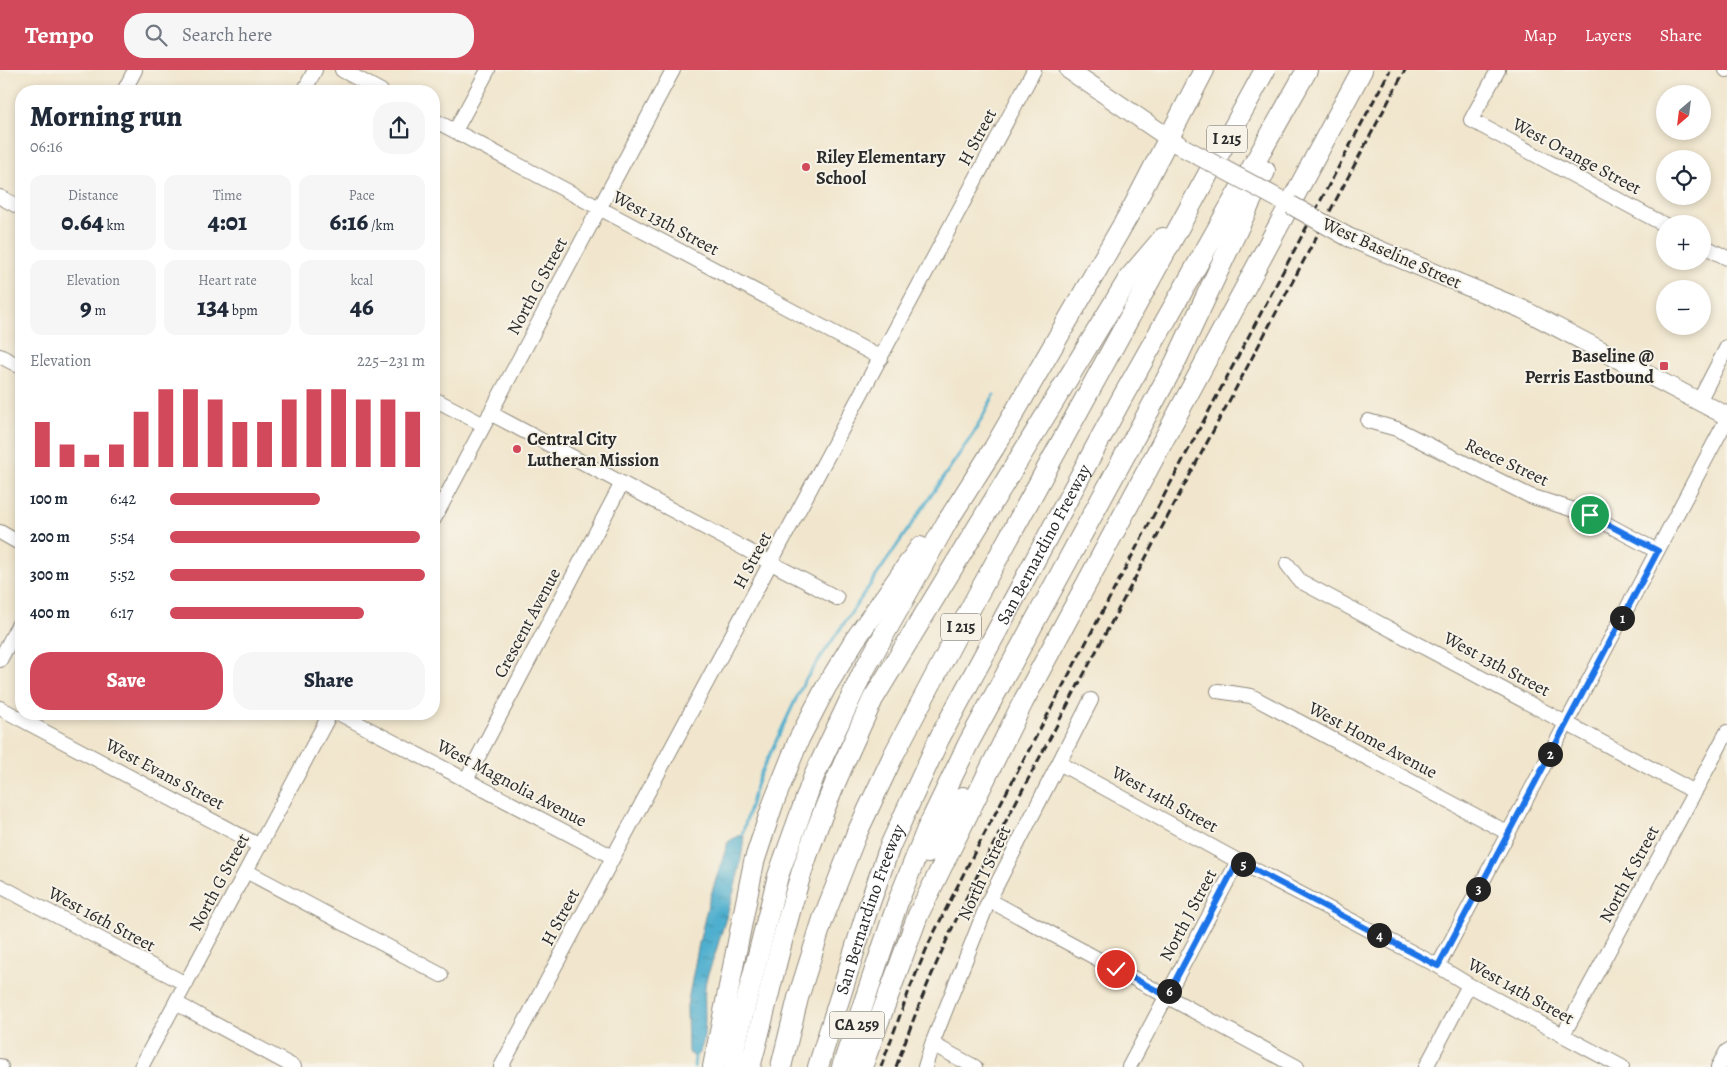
<!DOCTYPE html>
<meta charset="utf-8">
<style>
body{margin:0;font-family:Alegreya,serif;background:#f6f6f7;color:#1f2937;height:100vh;display:flex;flex-direction:column;font-size:19px;white-space:nowrap}
*{box-sizing:border-box;margin:0}
p{font-size:16px;color:#747a83}
.icon{flex:none;width:28px;height:28px;fill:none;stroke:currentColor;stroke-width:2;stroke-linecap:round;stroke-linejoin:round}
.map{position:relative;flex:1;overflow:hidden}
.sheet{position:absolute;left:15px;top:15px;width:425px;height:635px;display:flex;flex-direction:column;background:#fff;border-radius:20px;box-shadow:0 2px 8px #0003}
.sheet>*{flex:none}
.needle{width:32px;rotate:208deg}
.controls{position:absolute;left:1656px;top:15px;display:grid;gap:10px}
.controls a{display:grid;place-items:center;width:55px;height:55px;border-radius:50%;background:#fff;box-shadow:0 2px 8px #0003;font-size:25px}
.pin{position:absolute;display:grid;place-items:center;width:42px;height:42px;color:#fff;margin:-21px;border:2px solid #fff;border-radius:50%;box-shadow:0 1px 5px #0007}
.km{position:absolute;width:25px;height:25px;margin:-12px;border-radius:50%;background:#222;color:#fff;font-size:14px;line-height:25px;text-align:center}
.round{display:grid;place-items:center;flex:none;width:52px;height:52px;border-radius:20px;background:#f6f6f7}
.head{display:flex;align-items:center;justify-content:space-between;height:85px;padding:0 15px}
h1{font-size:28px;font-weight:800;line-height:38px}
.stats{display:grid;grid-template-columns:repeat(3,1fr);gap:8px;height:85px;padding:5px 15px}
.stats div{display:grid;align-content:center;border-radius:12px;background:#f6f6f7;text-align:center}
.stats b{font-size:25px;font-weight:800}
.stats small{font-size:14px;font-weight:400}
.stats p{font-size:14px}
.chart{height:140px;padding:10px 15px}
.chart p{display:flex;justify-content:space-between}
.chart svg{width:100%;height:90px;margin-top:5px;stroke:#d1495b;stroke-width:6}
.cta{display:flex;gap:10px;margin-top:auto;padding:10px 15px}
.cta a{flex:1;height:58px;border-radius:20px;background:#d1495b;color:#fff;font-size:20px;font-weight:800;line-height:58px;text-align:center}
.cta a+a{background:#f6f6f7;color:#1f2937}
ul{padding:0 15px;list-style:none;font-size:16px}
li{display:grid;grid-template-columns:80px 60px 1fr;align-items:center;height:38px}
li i{height:12px;border-radius:6px;background:#d1495b}
header{display:flex;align-items:center;gap:30px;box-sizing:border-box;height:70px;padding:0 25px;background:#d1495b;color:#fff}
header strong{font-size:24px}
nav{display:flex;gap:28px;margin-inline-start:auto;font-size:18px}
.search{width:350px;height:45px;background:#f6f6f7;display:flex;align-items:center;gap:12px;box-sizing:border-box;padding:0 18px;border-radius:20px;color:#747a83;font-size:19px}
.map>svg:first-child{display:block}
</style>
<header>
<strong>Tempo</strong>
<div class="search"><svg class="icon" aria-label="search" viewBox="0 0 24 24"><circle cx="10" cy="10" r="6"/><path d="M15 15l6 6"/></svg>Search here</div>
<nav><a>Map</a><a>Layers</a><a>Share</a></nav>
</header>
<div class="map">
<svg width="1727" height="997" viewBox="0 0 1727 997">
<defs>
<pattern id="water-ripples" width="26" height="14" patternUnits="userSpaceOnUse" patternTransform="scale(1.25)"><rect width="26" height="14" fill="#4fafce"/><path d="M2 4q2-2 4 0t4 0M15 11q2-2 4 0t4 0" fill="none" stroke="#428fa7"/></pattern>
</defs>
<rect width="100%" height="100%" fill="#f7f3e8"/>
<filter id="ink" filterUnits="userSpaceOnUse"><feTurbulence type="fractalNoise" baseFrequency=".02" numOctaves="2"/><feDisplacementMap in="SourceGraphic" scale="10" xChannelSelector="R" yChannelSelector="G"/><feConvolveMatrix kernelMatrix="1 2 1 2 8 2 1 2 1" color-interpolation-filters="sRGB"/></filter>
<filter id="wash" filterUnits="userSpaceOnUse"><feTurbulence type="fractalNoise" baseFrequency=".0096" numOctaves="4" result="noise"/><feDisplacementMap in="SourceGraphic" scale="20" xChannelSelector="R" yChannelSelector="G"/><feGaussianBlur stdDeviation="1.12" result="paint"/><feColorMatrix in="noise" values="0 0 0 0 0 0 0 0 0 0 0 0 0 0 0 0 0 1.4 0 .05"/><feComposite in="paint" operator="in"/></filter>
<g filter="url(#wash)">
<rect width="100%" height="100%" fill="#f1e6cd"/>
<!-- water -->
<path fill="url(#water-ripples)" stroke="#3d6d7c" d="M739,765L744,766C741,805 727,843 716,881C713,893 706,905 705,917C703,935 710,976 695,987L688,982L687,936L699,873L708,834L728,772Z"/>
<g fill="none" stroke-linecap="round" stroke-linejoin="round">
<!-- stream -->
<path stroke="#4fafce" stroke-width="3" d="M742,765L758,709L804,612L975,361L994,325
M694,997L695,987"/>
</g>
</g>
<g filter="url(#ink)">
<g fill="none" stroke-linecap="round" stroke-linejoin="round">
<defs>
<path id="minor" d="M342,0L381,21
M1498,0L1471,50L1665,155
M1726,0H1727
M124,21L135,0
M304,21L315,0
M434,50L881,288
M455,61L488,0
M0,127L21,138
M1702,175L1727,188
M0,286L21,297
M434,329L484,355
M1699,331L1727,277
M490,343L837,528
M1368,351L1397,359L1530,426L1590,445L1657,481
M434,449L673,0
M0,462L21,474
M1287,494L1300,511L1695,722
M0,590L21,550
M1218,621L1251,626L1508,763
M0,638L260,776
M340,644L613,787
M1059,693L1238,791L1438,896L1469,915L1622,997
M466,710L622,413
M246,801L441,905
M0,816L186,914
M989,830L1297,997
M1438,896L1727,349
M176,933L294,997
M1563,965L1727,662
M932,974L975,997
M0,996L1,997
M141,997L330,644
M501,997L1034,0
M925,997L932,974L989,830L1091,630
M1129,997L1238,791
M1426,997L1469,915
M1718,997L1727,981"/>
<path id="major" d="M1069,0L1179,75
M1348,167L1522,239L1727,346"/>
<g id="highway">
<path d="M928,783L963,727"/>
<path d="M713,997L754,792L773,734L799,669L826,617L854,571L920,477"/>
<path d="M733,997L735,976L778,806L814,706L862,604L947,452L994,378L1132,139L1204,0"/>
<path d="M750,997C768,932 781,866 802,801C821,742 847,685 873,629L1129,208L1163,168"/>
<path d="M781,997L798,928L823,849L856,765L894,684L977,526L1265,0"/>
<path id="s1" d="M818,997L867,841L890,776L939,669L1122,328L1307,0"/>
<path d="M842,997L899,829L927,759L968,674L1175,293L1265,101"/>
<path d="M862,997L918,845L1023,632L1362,0"/>
</g>
</defs>
<!-- minor casing -->
<use href="#minor" stroke="#8e887c" stroke-width="16"/>
<!-- major casing -->
<use href="#major" stroke="#8e887c" stroke-width="20"/>
<!-- highway casing -->
<use href="#highway" stroke="#8e887c" stroke-width="22"/>
<!-- minor -->
<use href="#minor" stroke="#fff" stroke-width="14"/>
<!-- major -->
<use href="#major" stroke="#fff" stroke-width="18"/>
<!-- highway -->
<use href="#highway" stroke="#fff" stroke-width="20"/>
<!-- rail -->
<path stroke="#2b2b2b" stroke-width="3" stroke-dasharray="8 4" stroke-linecap="butt" d="M881,997L910,918L929,873L970,791L1390,0
M896,997C920,928 949,862 982,796L1405,0"/>
<defs>
<path id="major-bridge" d="M1184,78L1279,129
M1291,135L1348,167"/>
</defs>
<!-- major-bridge casing -->
<use href="#major-bridge" stroke="#8e887c" stroke-width="20" stroke-linecap="butt"/>
<!-- major-bridge -->
<use href="#major-bridge" stroke="#fff" stroke-width="18"/>
</g>
</g>
<g fill="none" stroke-linecap="round" stroke-linejoin="round" filter="url(#ink)">
<defs>
<path id="route" d="M1116,899L1167,926L1238,791L1438,896L1658,481L1590,445"/>
</defs>
<!-- route casing -->
<use href="#route" stroke="#fff" stroke-width="10"/>
<!-- route -->
<use href="#route" stroke="#1a73e8" stroke-width="6"/>
</g>
<!-- markers -->
<g fill="#d1495b" stroke="#f7f3e8" stroke-width="2">
<circle cx="806" cy="97" r="5"/>
<rect x="1659" y="291" width="10" height="10" rx="2.5"/>
<circle cx="517" cy="379" r="5"/>
</g>
<g text-anchor="middle" dominant-baseline="central" stroke-width="4" stroke-linejoin="round" paint-order="stroke">
<!-- shield labels -->
<g fill="#f7f3e8" stroke="#686764" stroke-width="1">
<rect x="1207" y="55.5" width="40" height="27" rx="4"/>
<rect x="941" y="543.5" width="40" height="27" rx="4"/>
<rect x="829.5" y="941.5" width="55" height="27" rx="4"/>
</g>
<g font-size="16" font-weight="bold" fill="#2b2b2b">
<text x="1227" y="69">I 215</text>
<text x="961" y="557">I 215</text>
<text x="857" y="955">CA 259</text>
</g>
<!-- street labels -->
<g font-size="18" fill="#2b2b2b" stroke="#f7f3e8">
<text transform="translate(977 67) rotate(-62)">H Street</text>
<text transform="translate(1577 86) rotate(28)">West Orange Street</text>
<text transform="translate(666 153) rotate(28)">West 13th Street</text>
<text transform="translate(1392 183) rotate(24)">West Baseline Street</text>
<text transform="translate(537 216) rotate(-62)">North G Street</text>
<text transform="translate(1507 392) rotate(25)">Reece Street</text>
<text stroke="none"><textPath href="#s1" startOffset="571">San Bernardino Freeway</textPath></text>
<text transform="translate(752 490) rotate(-62)">H Street</text>
<text transform="translate(527 553) rotate(-62)">Crescent Avenue</text>
<text transform="translate(1497 594) rotate(28)">West 13th Street</text>
<text transform="translate(1373 670) rotate(28)">West Home Avenue</text>
<text transform="translate(165 704) rotate(28)">West Evans Street</text>
<text transform="translate(512 713) rotate(28)">West Magnolia Avenue</text>
<text transform="translate(1165 729) rotate(29)">West 14th Street</text>
<text transform="translate(984 803) rotate(-65)">North I Street</text>
<text transform="translate(1629 804) rotate(-62)">North K Street</text>
<text transform="translate(219 812) rotate(-62)">North G Street</text>
<text stroke="none"><textPath href="#s1" startOffset="166">San Bernardino Freeway</textPath></text>
<text transform="translate(1188 845) rotate(-62)">North J Street</text>
<text transform="translate(560 847) rotate(-62)">H Street</text>
<text transform="translate(102 849) rotate(28)">West 16th Street</text>
<text transform="translate(1521 921) rotate(29)">West 14th Street</text>
</g>
<!-- poi labels -->
<g font-size="18" font-weight="bold" fill="#2b2b2b" stroke="#f7f3e8" text-anchor="start">
<text x="816" y="87">Riley Elementary<tspan x="816" dy="21">School</tspan></text>
<text x="1654" y="286" text-anchor="end">Baseline @<tspan x="1654" dy="21">Perris Eastbound</tspan></text>
<text x="527" y="369">Central City<tspan x="527" dy="21">Lutheran Mission</tspan></text>
</g>
</g>
</svg>
<div class="controls">
<a><svg class="needle" viewBox="-14 -14 28 28"><path d="M0-13l5 13h-10z" fill="#e53935"/><path d="M0 13l5-13h-10z" fill="#747a83"/></svg></a>
<a><svg class="icon" aria-label="locate" viewBox="0 0 24 24"><circle cx="12" cy="12" r="6"/><path d="M12 2v4M12 18v4M2 12h4M18 12h4"/></svg></a>
<a>+</a>
<a>−</a>
</div>
<div class="pin" style="left:1590px;top:445px;background:#1e9e55"><svg class="icon" aria-label="arrive" viewBox="0 0 24 24"><path d="M6 21V4h12l-3 4 3 4H6"/></svg></div>
<div class="pin" style="left:1116px;top:899px;background:#d93025"><svg class="icon" aria-label="check" viewBox="0 0 24 24"><path d="M5 12l5 5 9-10"/></svg></div>
<b class="km" style="left:1622px;top:548px">1</b>
<b class="km" style="left:1550px;top:684px">2</b>
<b class="km" style="left:1478px;top:819px">3</b>
<b class="km" style="left:1379px;top:865px">4</b>
<b class="km" style="left:1243px;top:794px">5</b>
<b class="km" style="left:1169px;top:921px">6</b>
<section class="sheet">
<div class="head"><div><h1>Morning run</h1><p>06:16</p></div><a class="round"><svg class="icon" aria-label="share" viewBox="0 0 24 24"><path d="M12 15V3M7 8l5-5 5 5M5 13v7h14v-7"/></svg></a></div>
<div class="stats">
<div><p>Distance</p><b>0.64<small> km</small></b></div>
<div><p>Time</p><b>4:01</b></div>
<div><p>Pace</p><b>6:16<small> /km</small></b></div>
</div>
<div class="stats">
<div><p>Elevation</p><b>9<small> m</small></b></div>
<div><p>Heart rate</p><b>134<small> bpm</small></b></div>
<div><p>kcal</p><b>46</b></div>
</div>
<div class="chart"><p><span>Elevation</span>225–231 m</p>
<svg viewBox="0 0 160 44" preserveAspectRatio="none"><path d="M5 44V22M15 44V33M25 44V38M35 44V33M45 44V17M55 44V6M65 44V6M75 44V11M85 44V22M95 44V22M105 44V11M115 44V6M125 44V6M135 44V11M145 44V11M155 44V17"/></svg>
</div>
<ul>
<li><b>100 m</b>6:42<i style="width:59%"></i></li>
<li><b>200 m</b>5:54<i style="width:98%"></i></li>
<li><b>300 m</b>5:52<i style="width:100%"></i></li>
<li><b>400 m</b>6:17<i style="width:76%"></i></li>
</ul>
<div class="cta"><a>Save</a><a>Share</a></div>
</section>
</div>
